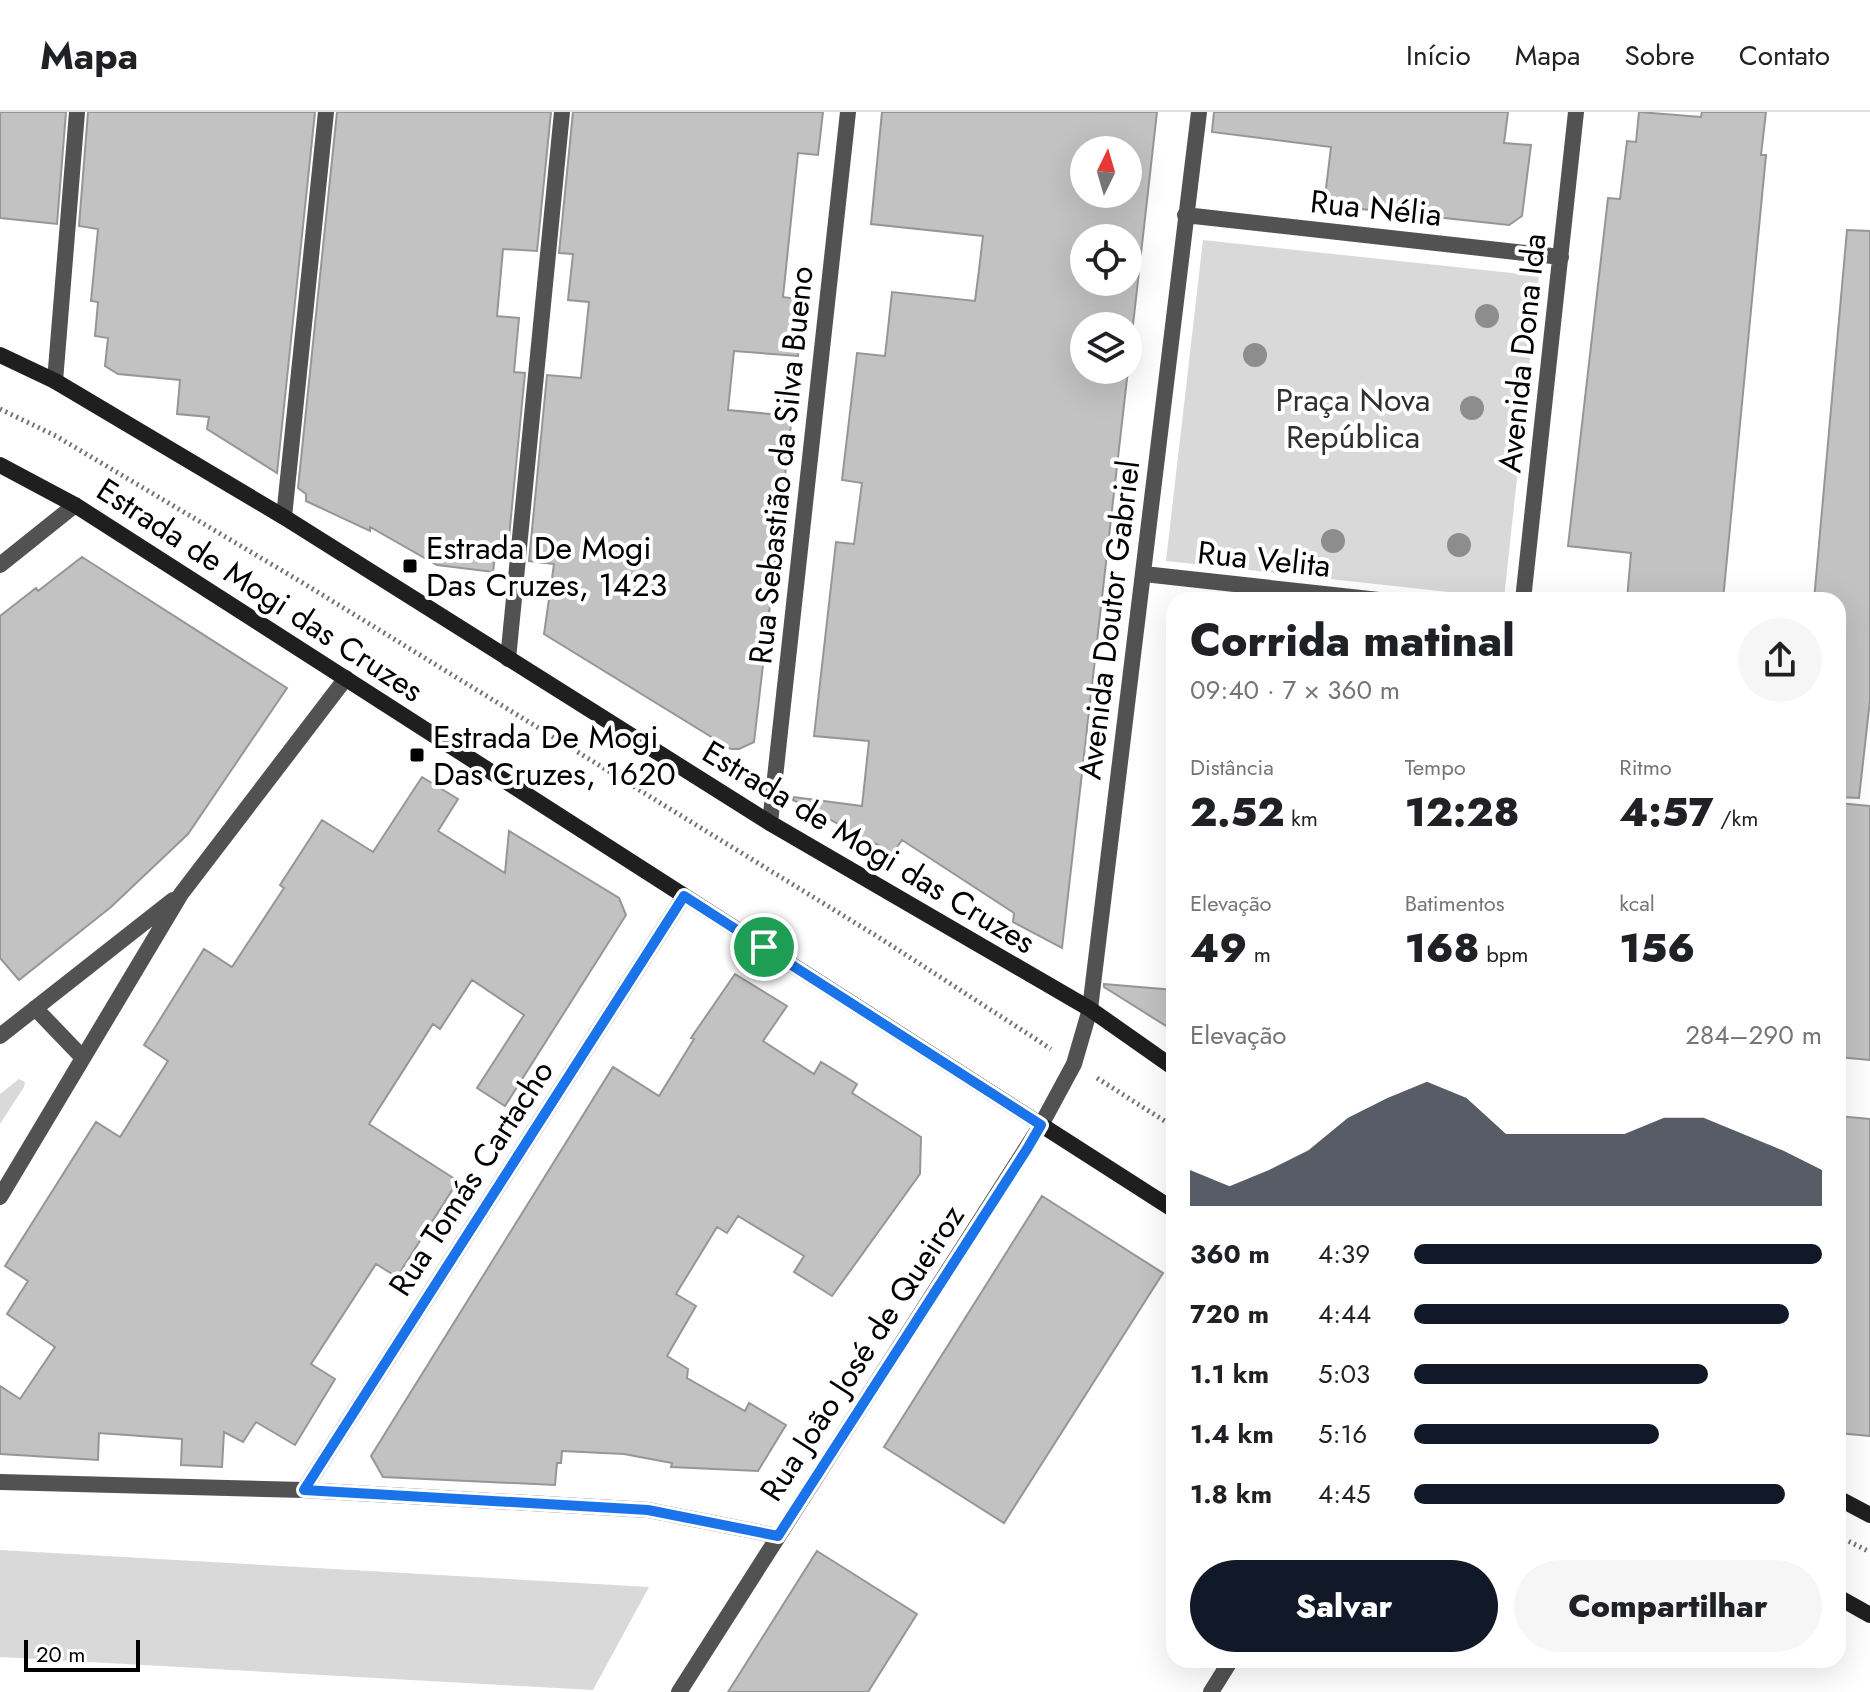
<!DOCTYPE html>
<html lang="pt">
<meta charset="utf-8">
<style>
body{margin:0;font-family:Jost,sans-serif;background:#f6f6f6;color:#202124;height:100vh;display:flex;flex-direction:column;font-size:30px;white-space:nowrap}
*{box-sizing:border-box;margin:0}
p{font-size:26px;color:#757577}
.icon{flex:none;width:44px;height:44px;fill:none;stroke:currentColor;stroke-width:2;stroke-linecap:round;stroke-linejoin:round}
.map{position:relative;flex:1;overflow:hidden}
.side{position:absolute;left:1166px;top:480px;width:680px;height:1076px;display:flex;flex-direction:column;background:#fff;border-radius:24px;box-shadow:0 8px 32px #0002}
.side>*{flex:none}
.needle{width:52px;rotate:5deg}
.buttons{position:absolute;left:1070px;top:24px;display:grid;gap:16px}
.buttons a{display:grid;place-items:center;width:72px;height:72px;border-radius:50%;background:#fff;box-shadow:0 8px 32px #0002;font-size:40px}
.scale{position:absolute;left:24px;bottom:20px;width:116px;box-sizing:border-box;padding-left:8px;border:4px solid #000;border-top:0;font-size:22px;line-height:28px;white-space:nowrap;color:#000;-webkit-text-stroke:6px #fff;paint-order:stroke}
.pin{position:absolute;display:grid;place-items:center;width:68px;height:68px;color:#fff;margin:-34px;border:4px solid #fff;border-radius:50%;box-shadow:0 2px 8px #0007}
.round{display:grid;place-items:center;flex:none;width:84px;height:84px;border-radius:42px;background:#f6f6f6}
.summary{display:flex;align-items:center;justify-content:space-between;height:136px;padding:0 24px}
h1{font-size:44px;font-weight:800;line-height:60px}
.metrics{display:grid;grid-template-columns:repeat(3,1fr);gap:12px;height:136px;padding:8px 24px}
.metrics div{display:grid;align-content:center}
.metrics b{font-size:40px;font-weight:800}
.metrics small{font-size:22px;font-weight:400}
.metrics p{font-size:22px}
.chart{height:224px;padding:16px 24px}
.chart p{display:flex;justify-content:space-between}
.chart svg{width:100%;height:144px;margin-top:8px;fill:#111827;opacity:.7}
.button{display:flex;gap:16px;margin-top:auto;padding:16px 24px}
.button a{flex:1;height:92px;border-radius:48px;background:#111827;color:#fff;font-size:32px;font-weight:800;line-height:92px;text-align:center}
.button a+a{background:#f6f6f6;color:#202124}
ul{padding:0 24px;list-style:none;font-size:26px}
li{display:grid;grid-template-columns:128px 96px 1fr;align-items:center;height:60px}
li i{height:20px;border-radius:10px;background:#111827}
header{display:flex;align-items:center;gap:48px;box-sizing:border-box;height:112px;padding:0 40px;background:#fff;border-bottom:2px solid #e0e0e0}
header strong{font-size:38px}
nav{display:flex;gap:44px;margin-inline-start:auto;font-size:28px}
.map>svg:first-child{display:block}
</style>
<header>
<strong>Mapa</strong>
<nav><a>Início</a><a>Mapa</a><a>Sobre</a><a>Contato</a></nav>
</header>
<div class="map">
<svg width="1870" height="1580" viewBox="0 0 1870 1580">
<rect width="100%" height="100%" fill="#fff"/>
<!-- green -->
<path fill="#d9d9d9" d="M1203,128L1539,164L1504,486L1166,449Z
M19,967L25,970L24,975L0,1012V982Z
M0,1438L649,1475L593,1578L0,1545Z"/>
<!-- building -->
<path fill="#c2c2c2" stroke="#969696" stroke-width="2" fill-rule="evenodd" d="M0,0H66L57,112L0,106Z
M88,0H315L277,361L207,317L209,305L177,302L180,268L118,262L105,254L108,226L95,224L98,190L91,189L98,117L79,114Z
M337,0H551L537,139L503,137L497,204L519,206L514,260L525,261L507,446L495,444L493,460L437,453L370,415V419L306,389V382L298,376Z
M573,0H823L818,43L798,41L783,185L803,188L798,244L734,239L728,298L792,304L754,630L739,637H731L544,522L554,452L529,449L547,263L581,266L589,190L568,188L573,142L559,141Z
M882,0H1157L1128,257V214H1084V258H1128L1062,836L1013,810L1014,801L902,728L893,741L793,688L794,685L862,694L869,629L814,624L836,430L854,432L862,371L842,368L857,241L885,244L892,180L975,189L979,158L983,124L871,112ZM1084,38H1128V82H1084ZM1084,126H1128V170H1084Z
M1214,0H1508L1504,31L1531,33L1522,104L1509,113L1324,93L1331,35L1212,20Z
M1639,0L1701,5L1702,0H1766L1761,43H1766L1723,488H1627L1631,441L1568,434L1608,86L1620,87L1627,29L1636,30Z
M1847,118L1870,119V588L1859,686L1838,685V488H1814Z
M82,445L287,576L188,722L111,795L19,868L0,846V504L36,476L38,479Z
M422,665L458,687L438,719L505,761L509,719L619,786L626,803L505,994L477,976L524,903L472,868L440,917L433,912L369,1012L458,1069L397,1165L376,1152L311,1252L335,1267L295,1333L256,1310L243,1330L224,1320L222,1355L181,1353L182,1327L99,1321L98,1348L0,1342V1274L20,1287L55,1235L7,1202L28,1169L5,1154L96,1010L120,1025L168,949L144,933L204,837L232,855L284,776L280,773L322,708L373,740Z
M1838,691L1870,694V948L1838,945Z
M735,862L787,894L763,929L814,962L821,950L857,972L852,981L921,1025L920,1062L832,1184L794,1160L804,1144L738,1104L727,1121L717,1115L676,1182L696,1194L667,1244L688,1257L687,1266L745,1299L749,1291L786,1313L758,1359L671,1355L672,1351L624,1342L562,1339L561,1351H557L555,1373L383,1365L371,1344L613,955L659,984L694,927L691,926Z
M1104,872L1174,878V919L1104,875Z
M1838,1004L1870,1007V1324L1838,1321Z
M1042,1084L1163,1161L1004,1411L884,1335Z
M817,1439L917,1502L868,1580H728Z"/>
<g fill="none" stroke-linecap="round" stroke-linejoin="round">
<!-- path -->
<path stroke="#747474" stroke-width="5" stroke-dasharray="2 4" stroke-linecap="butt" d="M0,297L56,324L303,471L883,828L1051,937
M1097,966L1174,1015
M1838,1424L1870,1440"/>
<!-- minor -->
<path stroke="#525252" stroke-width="16" d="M1185,103L1561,145
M55,269L77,0
M284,405L326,0
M0,453L75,393
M1144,462L1379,488
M1523,488L1576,0
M508,547L562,0
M770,711L848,0
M35,896L83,946
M1090,897L1199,0
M0,924L173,788
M0,1085L181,782L346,566
M0,1370L304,1378L648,1398L778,1424
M304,1378L684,784
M1211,1580L1231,1548"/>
<!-- tertiary -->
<path stroke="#525252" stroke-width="16" d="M679,1580L1041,1013L1074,952L1090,897"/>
<!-- secondary -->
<path stroke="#1f1f1f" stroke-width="16" d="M0,243L55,269L284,405L770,711L1090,897L1174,956
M0,353L75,393L1174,1098
M1838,1386L1870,1403
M1838,1485L1870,1503"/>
</g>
<!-- trees -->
<g fill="#8d8d8d">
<circle cx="1487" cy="204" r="12"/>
<circle cx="1255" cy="243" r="12"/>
<circle cx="1472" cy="296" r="12"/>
<circle cx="1333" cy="429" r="12"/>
<circle cx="1459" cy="433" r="12"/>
</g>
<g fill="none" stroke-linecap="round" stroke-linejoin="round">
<defs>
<path id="route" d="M684,784L1041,1013L1027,1037L778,1424L648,1398L304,1378Z"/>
</defs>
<!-- route casing -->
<use href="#route" stroke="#fff" stroke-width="16"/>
<!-- route -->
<use href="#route" stroke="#1a73e8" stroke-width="10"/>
</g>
<!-- markers -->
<g fill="#000" stroke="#fff" stroke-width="3">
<rect x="402" y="446" width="16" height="16" rx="4"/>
<rect x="409" y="635" width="16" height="16" rx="4"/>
</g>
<g text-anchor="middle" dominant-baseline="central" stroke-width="8" stroke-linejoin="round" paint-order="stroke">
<!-- street labels -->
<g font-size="32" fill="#000" stroke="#fff">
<text transform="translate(1376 96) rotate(6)">Rua Nélia</text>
<text transform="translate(1522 241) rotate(-84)">Avenida Dona Ida</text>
<text transform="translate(781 353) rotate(-84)">Rua Sebastião da Silva Bueno</text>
<text transform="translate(1264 447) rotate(6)">Rua Velita</text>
<text transform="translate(260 478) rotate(33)">Estrada de Mogi das Cruzes</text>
<text transform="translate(1109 508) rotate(-83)">Avenida Doutor Gabriel</text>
<text transform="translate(869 735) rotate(31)">Estrada de Mogi das Cruzes</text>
<text transform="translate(471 1066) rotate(-57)">Rua Tomás Cartacho</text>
<text transform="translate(862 1241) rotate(-57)">Rua João José de Queiroz</text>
</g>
<!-- park labels -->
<g font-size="32" fill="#303030" stroke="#fff">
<text x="1353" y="288">Praça Nova<tspan x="1353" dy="37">República</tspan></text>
</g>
<!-- poi labels -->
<g font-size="32" fill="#000" stroke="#fff" text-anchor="start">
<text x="426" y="436">Estrada De Mogi<tspan x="426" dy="37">Das Cruzes, 1423</tspan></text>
<text x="433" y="625">Estrada De Mogi<tspan x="433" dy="37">Das Cruzes, 1620</tspan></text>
</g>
</g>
</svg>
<div class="buttons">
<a><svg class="needle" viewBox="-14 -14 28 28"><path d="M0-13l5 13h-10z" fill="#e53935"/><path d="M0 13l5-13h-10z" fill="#757577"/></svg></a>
<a><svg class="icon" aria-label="locate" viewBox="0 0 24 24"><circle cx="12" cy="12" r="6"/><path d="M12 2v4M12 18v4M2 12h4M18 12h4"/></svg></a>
<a><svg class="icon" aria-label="layers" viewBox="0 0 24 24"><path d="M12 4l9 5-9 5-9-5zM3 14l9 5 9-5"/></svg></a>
</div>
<div class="scale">20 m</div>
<div class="pin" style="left:764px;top:835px;background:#1e9e55"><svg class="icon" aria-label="arrive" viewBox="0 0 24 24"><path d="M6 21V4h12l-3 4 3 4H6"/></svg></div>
<section class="side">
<div class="summary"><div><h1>Corrida matinal</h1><p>09:40 · 7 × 360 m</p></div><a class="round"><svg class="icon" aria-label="share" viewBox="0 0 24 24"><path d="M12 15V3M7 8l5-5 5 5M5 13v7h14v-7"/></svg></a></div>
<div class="metrics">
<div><p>Distância</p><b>2.52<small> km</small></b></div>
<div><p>Tempo</p><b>12:28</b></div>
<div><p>Ritmo</p><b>4:57<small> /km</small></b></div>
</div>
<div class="metrics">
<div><p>Elevação</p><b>49<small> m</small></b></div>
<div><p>Batimentos</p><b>168<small> bpm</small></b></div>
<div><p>kcal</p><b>156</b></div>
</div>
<div class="chart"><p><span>Elevação</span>284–290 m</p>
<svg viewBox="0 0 160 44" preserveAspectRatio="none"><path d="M0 44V33L10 38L20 33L30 27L40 17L50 11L60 6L70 11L80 22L90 22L100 22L110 22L120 17L130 17L140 22L150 27L160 33V44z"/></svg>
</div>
<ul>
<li><b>360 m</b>4:39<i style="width:100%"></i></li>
<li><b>720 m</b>4:44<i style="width:92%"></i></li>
<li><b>1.1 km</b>5:03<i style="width:72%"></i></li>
<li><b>1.4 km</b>5:16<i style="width:60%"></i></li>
<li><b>1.8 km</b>4:45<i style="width:91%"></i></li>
</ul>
<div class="button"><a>Salvar</a><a>Compartilhar</a></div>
</section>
</div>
